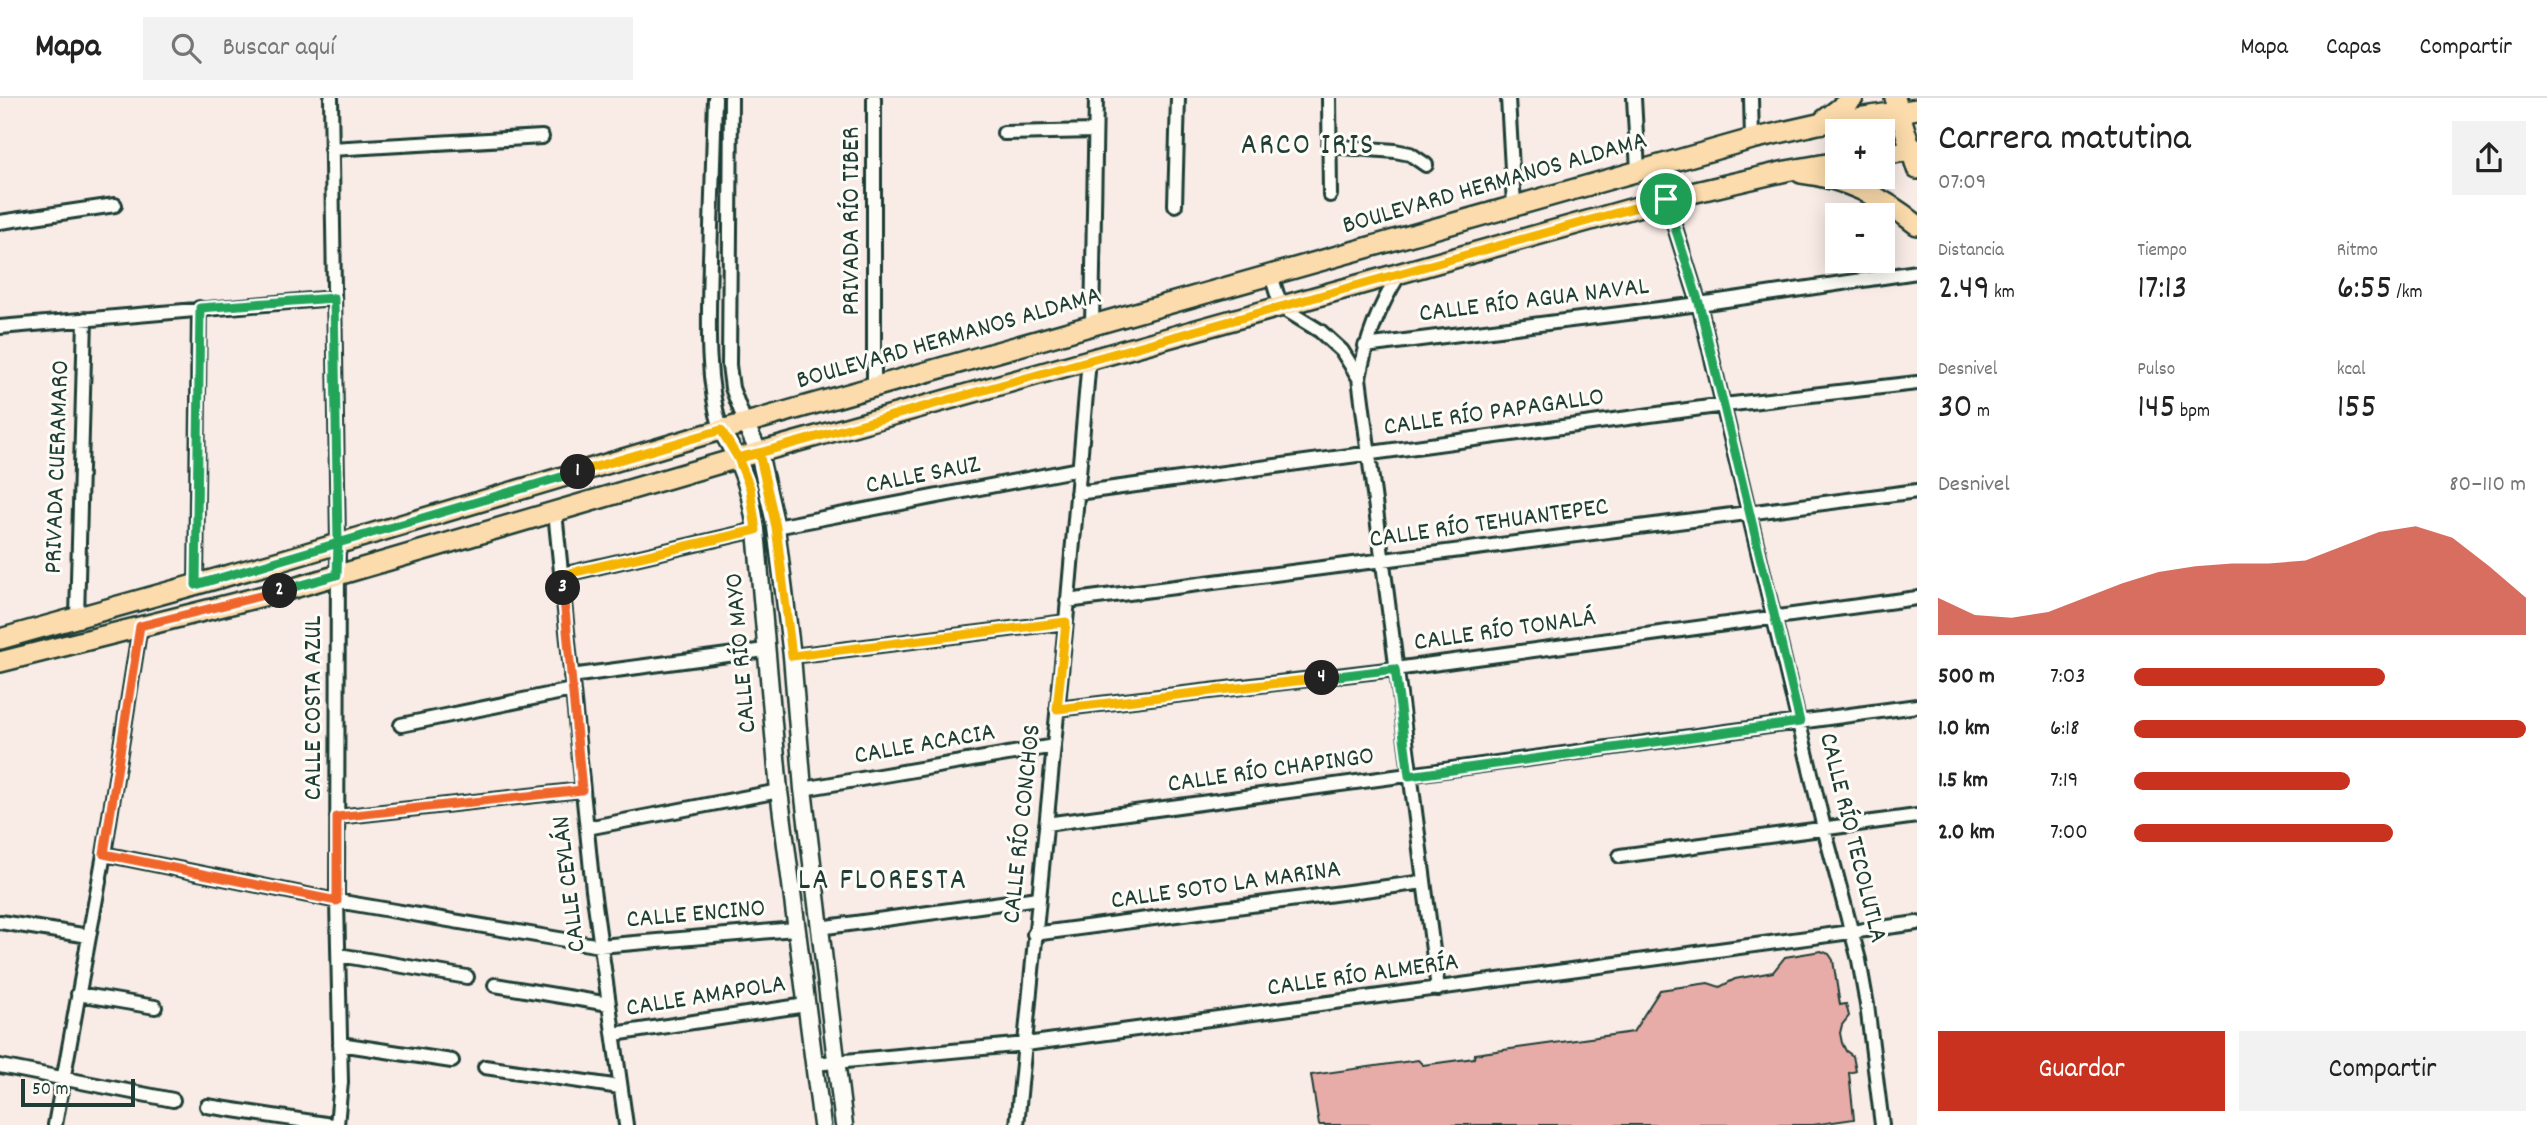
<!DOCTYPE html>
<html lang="es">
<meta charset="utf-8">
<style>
body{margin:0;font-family:Dekko,sans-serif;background:#f2f2f2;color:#222;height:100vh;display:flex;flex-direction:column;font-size:26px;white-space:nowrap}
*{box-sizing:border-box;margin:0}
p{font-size:23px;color:#767676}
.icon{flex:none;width:38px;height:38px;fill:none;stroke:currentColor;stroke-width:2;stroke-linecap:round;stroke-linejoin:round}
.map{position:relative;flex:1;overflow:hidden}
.panel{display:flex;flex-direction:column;background:#fff;width:630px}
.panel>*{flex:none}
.controls{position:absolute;left:1825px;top:21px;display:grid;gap:14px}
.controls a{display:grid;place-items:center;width:70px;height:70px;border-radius:0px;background:#fff;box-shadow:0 4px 18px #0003;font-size:35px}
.scale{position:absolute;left:21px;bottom:18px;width:114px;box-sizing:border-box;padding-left:7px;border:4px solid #1f3d34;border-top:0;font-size:19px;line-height:24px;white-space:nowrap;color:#1f3d34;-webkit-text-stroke:5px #fdfcf7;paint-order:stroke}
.pin{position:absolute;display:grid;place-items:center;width:60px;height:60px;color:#fff;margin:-30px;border:4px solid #fff;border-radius:50%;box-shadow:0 2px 7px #0007}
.km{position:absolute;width:35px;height:35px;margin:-18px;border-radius:50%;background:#222;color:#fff;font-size:19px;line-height:35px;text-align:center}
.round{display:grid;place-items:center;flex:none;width:74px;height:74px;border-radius:0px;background:#f2f2f2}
.head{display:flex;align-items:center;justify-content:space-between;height:119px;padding:0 21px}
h1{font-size:38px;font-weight:600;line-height:52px}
.metrics{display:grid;grid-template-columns:repeat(3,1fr);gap:10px;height:119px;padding:7px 21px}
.metrics div{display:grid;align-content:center}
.metrics b{font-size:35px;font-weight:600}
.metrics small{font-size:19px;font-weight:400}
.metrics p{font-size:19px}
.chart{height:196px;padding:14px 21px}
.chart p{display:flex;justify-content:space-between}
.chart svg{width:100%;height:126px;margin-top:7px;fill:#c8321e;opacity:.7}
.cta{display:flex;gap:14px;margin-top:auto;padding:14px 21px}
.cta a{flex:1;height:80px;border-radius:0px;background:#c8321e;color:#fff;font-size:28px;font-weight:600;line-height:80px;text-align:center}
.cta a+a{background:#f2f2f2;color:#222}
ul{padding:0 21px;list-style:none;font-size:23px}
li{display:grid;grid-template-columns:112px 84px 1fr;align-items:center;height:52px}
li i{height:18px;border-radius:9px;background:#c8321e}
header{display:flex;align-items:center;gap:42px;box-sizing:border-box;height:98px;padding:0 35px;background:#fff;border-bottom:2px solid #e0e0e0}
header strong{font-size:33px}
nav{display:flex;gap:38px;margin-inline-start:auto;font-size:24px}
.search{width:490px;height:63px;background:#f2f2f2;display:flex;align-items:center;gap:18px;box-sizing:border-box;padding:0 24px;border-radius:0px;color:#767676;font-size:26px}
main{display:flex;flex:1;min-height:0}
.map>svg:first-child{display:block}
</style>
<header>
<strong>Mapa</strong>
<div class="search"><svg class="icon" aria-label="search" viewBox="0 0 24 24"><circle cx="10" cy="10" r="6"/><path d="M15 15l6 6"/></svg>Buscar aquí</div>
<nav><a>Mapa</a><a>Capas</a><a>Compartir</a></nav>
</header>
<main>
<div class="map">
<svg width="1917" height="1027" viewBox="0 0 1917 1027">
<rect width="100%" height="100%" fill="#f9ece7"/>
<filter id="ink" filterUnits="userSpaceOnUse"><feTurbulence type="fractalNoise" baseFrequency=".0143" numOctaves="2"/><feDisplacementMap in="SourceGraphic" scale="14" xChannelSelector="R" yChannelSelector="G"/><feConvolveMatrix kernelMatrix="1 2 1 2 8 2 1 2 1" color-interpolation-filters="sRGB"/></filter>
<g filter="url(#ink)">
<!-- building -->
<path fill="#e7aca8" stroke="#1f3d34" stroke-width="2" d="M1821,853L1829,856L1833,862L1840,907L1846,906L1849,918L1842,927L1840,935L1842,945L1846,953L1853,958L1856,973L1849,975L1854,1021L1813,1027H1319L1311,977L1418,962L1423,967L1474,960L1475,956L1633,934L1660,892L1708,885L1720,889L1735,881L1773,874L1785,859Z"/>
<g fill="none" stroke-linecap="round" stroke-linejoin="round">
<defs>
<path id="minor" d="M331,0L338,445L337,803L341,984L337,1027
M715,0C713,54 712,108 710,161C709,218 705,278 721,332
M731,0L729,267L732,290L746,327
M874,0V289
M1329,0L1330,97
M1508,0L1514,107
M1634,0L1638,73
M1751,0L1752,41
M1004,35L1095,33
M1329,48L1395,53L1410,56L1426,67
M331,51L542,39
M1666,101L1699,206L1824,730L1859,862L1867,907L1882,1027
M1175,107L1178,0
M0,124L115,107
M1271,177L1281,209L1320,233L1342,253L1359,280
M1399,177C1378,210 1366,242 1359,280L1438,891
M1092,228L1096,0
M0,229L334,200
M1365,248L1699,206L1917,174
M1077,395L1724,307L1917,285
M555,414L593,792L626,1027
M776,429L1079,371
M562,477L756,432
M196,487L199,210
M1067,503L1917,393
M77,519L85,221
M792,558L1066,524
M571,578L765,552
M1057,611L1395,571L1917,500
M401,627L572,592
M803,691L1054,648
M337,719L582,692
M1046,726L1917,608
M587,730L779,693
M104,756L337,803L600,848L795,831
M1620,758L1917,718
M0,824L89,838
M819,830L1038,800
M1034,836L1424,784
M339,857L467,879
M495,887L609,906
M78,896L155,909
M614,936L806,907
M340,946L452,963
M814,966L1026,946L1917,825
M0,968L173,1002
M485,969L620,989
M207,1008L332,1027
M55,1027L104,756L140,528
M1017,1027L1066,524L1089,262"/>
<path id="tertiary" d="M746,327L759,355L776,429L792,558L803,691L844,1027
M721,332C743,369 750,390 756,432L779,693L822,1027"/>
<path id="primary" d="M1895,0L1917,71
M1824,22L1853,0
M1883,57L1917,51
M1801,75C1844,80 1884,100 1917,127
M0,541L280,463L707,336L1752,41L1818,26L1917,11
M0,564L287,492L738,360L1666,101L1786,73L1838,64"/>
</defs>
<!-- minor casing -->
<use href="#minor" stroke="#1f3d34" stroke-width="18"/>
<!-- tertiary casing -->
<use href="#tertiary" stroke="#1f3d34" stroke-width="21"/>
<!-- primary casing -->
<use href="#primary" stroke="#1f3d34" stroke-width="24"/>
<!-- minor -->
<use href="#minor" stroke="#fdfcf7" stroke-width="12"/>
<!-- tertiary -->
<use href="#tertiary" stroke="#fdfcf7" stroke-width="16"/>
<!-- primary -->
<use href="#primary" stroke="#fcdcac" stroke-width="19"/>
</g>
</g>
<g fill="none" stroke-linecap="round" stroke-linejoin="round" filter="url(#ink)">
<defs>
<path id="split-1" d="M578,374L721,332L738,360L759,355L1666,101"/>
<path id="split-2" d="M280,493L337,477L338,445L196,487L200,210L334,200L338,445L578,374"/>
<path id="split-3" d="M280,493L140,528L104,756L337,803V719L582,692L563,490"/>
<path id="split-4" d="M563,490L562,477L756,432L750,390L738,360L759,355L776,429L792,558L1066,524L1057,611L1322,580"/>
<path id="split-5" d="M1322,580L1395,571L1409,678L1800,624L1699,205L1666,101"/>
</defs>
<!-- split-1 casing -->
<use href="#split-1" stroke="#fff" stroke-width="14"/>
<!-- split-2 casing -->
<use href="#split-2" stroke="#fff" stroke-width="14"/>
<!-- split-3 casing -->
<use href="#split-3" stroke="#fff" stroke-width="14"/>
<!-- split-4 casing -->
<use href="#split-4" stroke="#fff" stroke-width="14"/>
<!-- split-5 casing -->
<use href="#split-5" stroke="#fff" stroke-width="14"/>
<!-- split-1 -->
<use href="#split-1" stroke="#f5b400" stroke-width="9"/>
<!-- split-2 -->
<use href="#split-2" stroke="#22a559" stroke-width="9"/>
<!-- split-3 -->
<use href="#split-3" stroke="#f0652b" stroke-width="9"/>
<!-- split-4 -->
<use href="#split-4" stroke="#f5b400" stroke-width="9"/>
<!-- split-5 -->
<use href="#split-5" stroke="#22a559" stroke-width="9"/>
</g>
<g text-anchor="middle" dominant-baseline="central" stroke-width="6" stroke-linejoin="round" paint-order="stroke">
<!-- street labels -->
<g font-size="26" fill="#1f3d34" stroke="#fdfcf7">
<text transform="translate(1495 86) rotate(-16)">BOULEVARD HERMANOS ALDAMA</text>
<text transform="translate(852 123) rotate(-90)">PRIVADA RÍO TIBER</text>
<text transform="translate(1534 203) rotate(-7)">CALLE RÍO AGUA NAVAL</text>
<text transform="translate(949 241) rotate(-16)">BOULEVARD HERMANOS ALDAMA</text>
<text transform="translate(1494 315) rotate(-8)">CALLE RÍO PAPAGALLO</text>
<text transform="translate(58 369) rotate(-88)">PRIVADA CUERAMARO</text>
<text transform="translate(923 378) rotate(-11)">CALLE SAUZ</text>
<text transform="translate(1489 426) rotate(-8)">CALLE RÍO TEHUANTEPEC</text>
<text transform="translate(1505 533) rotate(-8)">CALLE RÍO TONALÁ</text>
<text transform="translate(742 555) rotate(-95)">CALLE RÍO MAYO</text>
<text transform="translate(314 610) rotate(-90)">CALLE COSTA AZUL</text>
<text transform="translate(925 647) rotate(-10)">CALLE ACACIA</text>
<text transform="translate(1271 673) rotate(-8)">CALLE RÍO CHAPINGO</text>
<text transform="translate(1023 726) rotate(-84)">CALLE RÍO CONCHOS</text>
<text transform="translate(1852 740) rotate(76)">CALLE RÍO TECOLUTLA</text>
<text transform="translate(570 786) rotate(-97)">CALLE CEYLÁN</text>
<text transform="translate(1226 788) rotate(-8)">CALLE SOTO LA MARINA</text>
<text transform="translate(696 817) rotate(-5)">CALLE ENCINO</text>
<text transform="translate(1363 878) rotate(-8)">CALLE RÍO ALMERÍA</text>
<text transform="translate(706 899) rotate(-9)">CALLE AMAPOLA</text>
</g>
<!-- quarter labels -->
<g font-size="30" letter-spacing="2" fill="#1f3d34" stroke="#fdfcf7">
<text x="1308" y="49">ARCO IRIS</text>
<text x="883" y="784">LA FLORESTA</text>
</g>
</g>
</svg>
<div class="controls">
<a>+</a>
<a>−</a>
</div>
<div class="scale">50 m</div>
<div class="pin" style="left:1666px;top:101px;background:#1e9e55"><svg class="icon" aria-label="arrive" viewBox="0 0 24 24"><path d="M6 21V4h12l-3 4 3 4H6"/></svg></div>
<b class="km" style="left:578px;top:374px">1</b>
<b class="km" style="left:280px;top:493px">2</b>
<b class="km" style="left:563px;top:490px">3</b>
<b class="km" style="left:1322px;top:580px">4</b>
</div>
<section class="panel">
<div class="head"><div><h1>Carrera matutina</h1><p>07:09</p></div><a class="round"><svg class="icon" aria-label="share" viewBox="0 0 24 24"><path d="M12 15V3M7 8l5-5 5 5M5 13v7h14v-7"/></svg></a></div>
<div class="metrics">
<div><p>Distancia</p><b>2.49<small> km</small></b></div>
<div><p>Tiempo</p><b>17:13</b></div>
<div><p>Ritmo</p><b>6:55<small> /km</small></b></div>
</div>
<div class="metrics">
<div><p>Desnivel</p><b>30<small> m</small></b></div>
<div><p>Pulso</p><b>145<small> bpm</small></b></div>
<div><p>kcal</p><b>155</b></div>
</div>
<div class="chart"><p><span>Desnivel</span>80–110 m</p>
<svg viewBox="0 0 160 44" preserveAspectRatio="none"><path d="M0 44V31L10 37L20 38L30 36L40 31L50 26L60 22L70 20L80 19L90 19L100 18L110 13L120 8L130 6L140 10L150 20L160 31V44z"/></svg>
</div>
<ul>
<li><b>500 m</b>7:03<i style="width:64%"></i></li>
<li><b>1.0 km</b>6:18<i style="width:100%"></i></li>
<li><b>1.5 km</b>7:19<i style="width:55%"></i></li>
<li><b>2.0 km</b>7:00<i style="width:66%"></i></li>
</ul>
<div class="cta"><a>Guardar</a><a>Compartir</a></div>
</section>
</main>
